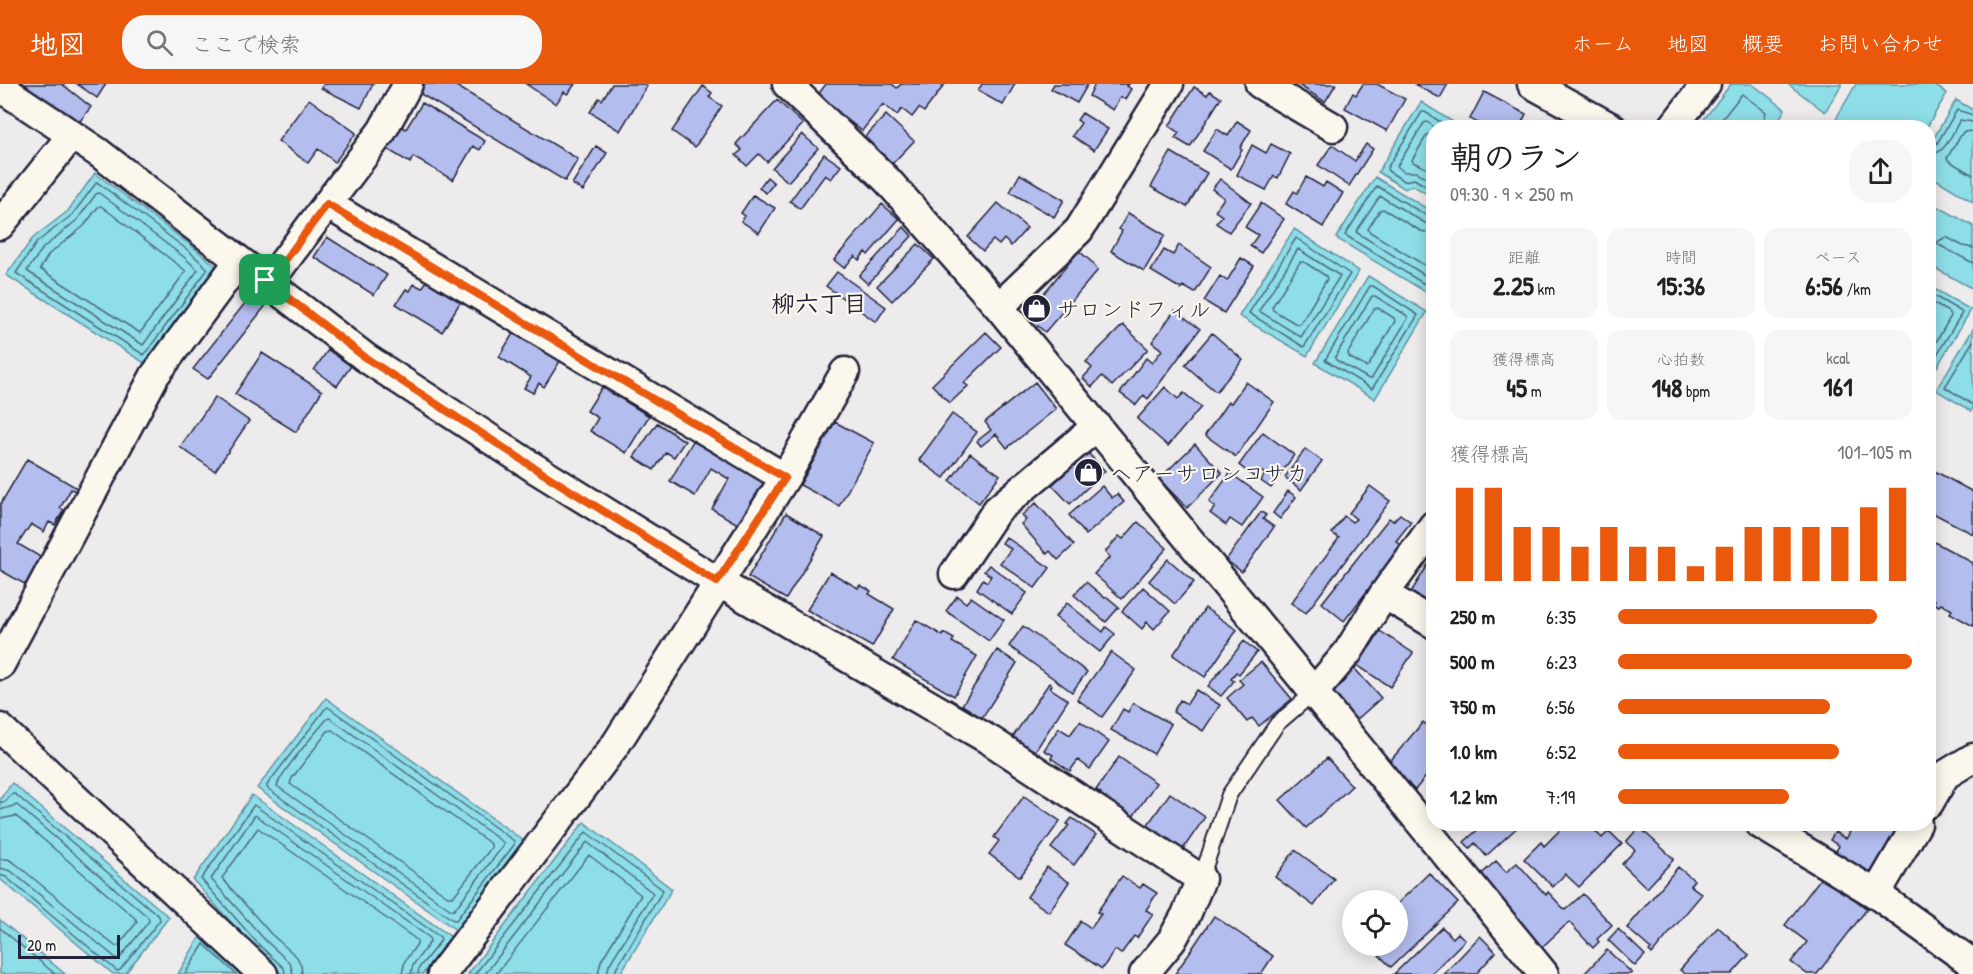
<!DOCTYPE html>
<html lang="ja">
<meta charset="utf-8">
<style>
body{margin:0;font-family:"Patrick Hand","Klee One",sans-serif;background:#f6f6f6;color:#222;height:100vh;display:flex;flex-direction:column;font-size:22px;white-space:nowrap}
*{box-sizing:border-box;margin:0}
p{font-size:20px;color:#767676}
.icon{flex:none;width:33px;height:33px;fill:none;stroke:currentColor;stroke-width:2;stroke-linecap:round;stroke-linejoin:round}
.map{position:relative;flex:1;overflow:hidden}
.details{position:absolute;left:1426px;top:36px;width:510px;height:711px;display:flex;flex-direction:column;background:#fff;border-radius:24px;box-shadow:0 3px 15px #0003}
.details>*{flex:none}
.tools{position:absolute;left:1342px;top:806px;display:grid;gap:12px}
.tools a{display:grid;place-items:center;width:66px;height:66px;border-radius:50%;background:#fff;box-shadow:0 3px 15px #0003;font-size:30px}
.scale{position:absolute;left:18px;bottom:15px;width:102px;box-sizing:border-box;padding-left:6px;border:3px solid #22223b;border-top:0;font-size:16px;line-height:21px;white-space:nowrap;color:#22223b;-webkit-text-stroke:4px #fbf7ec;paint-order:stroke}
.pin{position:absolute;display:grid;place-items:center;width:51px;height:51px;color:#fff;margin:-26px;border-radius:12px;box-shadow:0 3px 9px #0006}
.round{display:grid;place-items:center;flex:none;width:63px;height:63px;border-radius:24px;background:#f6f6f6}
.overview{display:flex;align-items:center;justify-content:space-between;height:102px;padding:0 24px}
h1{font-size:33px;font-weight:800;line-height:45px}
.stats{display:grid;grid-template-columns:repeat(3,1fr);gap:9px;height:102px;padding:6px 24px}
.stats div{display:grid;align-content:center;border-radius:15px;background:#f6f6f6;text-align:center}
.stats b{font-size:26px;font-weight:800}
.stats small{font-size:16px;font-weight:400}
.stats p{font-size:16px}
.chart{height:168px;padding:12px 24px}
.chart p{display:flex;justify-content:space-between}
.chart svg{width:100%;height:108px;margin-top:6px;stroke:#ea580c;stroke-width:6}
ul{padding:0 24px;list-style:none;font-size:20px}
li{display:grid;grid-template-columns:96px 72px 1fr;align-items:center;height:45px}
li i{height:15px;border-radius:8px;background:#ea580c}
header{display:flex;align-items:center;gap:36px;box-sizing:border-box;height:84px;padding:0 30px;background:#ea580c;color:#fff}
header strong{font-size:28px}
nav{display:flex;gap:33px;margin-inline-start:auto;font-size:21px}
.search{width:420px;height:54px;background:#f6f6f6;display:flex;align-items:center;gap:15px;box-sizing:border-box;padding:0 21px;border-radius:24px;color:#767676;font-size:22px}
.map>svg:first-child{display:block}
</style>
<header>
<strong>地図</strong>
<div class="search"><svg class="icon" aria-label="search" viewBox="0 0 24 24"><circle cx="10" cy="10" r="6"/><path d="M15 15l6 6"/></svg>ここで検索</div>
<nav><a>ホーム</a><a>地図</a><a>概要</a><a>お問い合わせ</a></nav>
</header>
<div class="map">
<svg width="1973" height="890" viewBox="0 0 1973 890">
<rect width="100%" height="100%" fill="#edebec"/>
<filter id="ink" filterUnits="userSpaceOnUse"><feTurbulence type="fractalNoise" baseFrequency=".0167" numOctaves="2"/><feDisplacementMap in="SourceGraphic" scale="12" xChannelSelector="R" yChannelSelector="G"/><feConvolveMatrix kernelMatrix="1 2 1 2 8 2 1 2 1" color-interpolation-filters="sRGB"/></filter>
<g filter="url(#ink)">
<!-- water -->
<path fill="#8edee8" stroke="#6393a3" stroke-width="1.5" d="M1731,0H1752L1785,25L1775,43H1698Z
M1788,0H1842L1825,28Z
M1856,0H1932L1947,9L1927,43H1850L1836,35Z
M1956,16L1973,26V118L1929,91V62Z
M1421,18L1461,43L1434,44V114L1412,101L1405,105L1378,88Z
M95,89L193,163L218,184L146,280L6,191L33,154L68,127Z
M1375,93L1434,129V213L1336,154Z
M1939,123L1973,142V205L1929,181V138Z
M1294,145L1359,187L1307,272L1239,232Z
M1368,192L1427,228L1375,315L1315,279Z
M1929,202L1971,226L1929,296Z
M1973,245V324L1971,327L1936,306Z
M326,614L524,757L456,846L257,704Z
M12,699L169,833L125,890H113L0,795V715Z
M252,711L451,853L423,890H282L256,866L193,796Z
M584,738L672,805L620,890H468Z
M0,836L65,890H0Z
M202,849L245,890H178Z"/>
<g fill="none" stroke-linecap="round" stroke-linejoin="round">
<!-- shore -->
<path stroke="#4d6d80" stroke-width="1.5" d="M1715,44L1742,10L1766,28L1762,44
M1973,47L1963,48L1947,74L1949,77L1973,91
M1434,53L1430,50L1427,51L1412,76L1413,78L1434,88
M1929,64L1936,61L1957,26L1973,31
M1929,71C1946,70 1952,49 1960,36L1973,38
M97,98L189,167L208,185L144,271L16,189L37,158L72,131Z
M1434,98L1416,88H1404L1397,82L1424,39L1427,38L1436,44
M1434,107L1414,95L1404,97L1388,87L1387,84L1422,28H1425L1450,44
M99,109L184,173L198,186L143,261L27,187L43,164L77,136L96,110Z
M101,122L186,187L140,249L40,185L49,170L84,142L98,123Z
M1434,133H1429L1377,102L1345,151L1434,206
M1434,141L1425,139L1380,112L1356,148L1434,197
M1434,150L1421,147L1383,125L1380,126L1368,145L1370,148L1434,187
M1296,154L1350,190L1304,263L1249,229Z
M1973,164L1963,162L1946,153L1937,158L1939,161L1973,179
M1298,165L1340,192L1301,253L1259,227Z
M1300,178H1304L1326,192L1327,195L1301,239L1298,241L1273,226L1272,223Z
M1370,202H1373L1418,231L1372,305L1325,276Z
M1929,209L1960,227L1962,229L1929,284
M1372,212H1375L1406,231L1408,234L1372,294L1369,295L1336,276L1335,273Z
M1929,217L1950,229L1951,232L1929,270
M1378,224L1394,234L1395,237L1369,281L1366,283L1349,273L1348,269L1374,225Z
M1973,257L1945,303L1973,321
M328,623L514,757V761L456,836H453L267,704V701L325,625Z
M330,634L504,759L503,762L454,826H451L277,702C280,689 316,648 327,635Z
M332,646L491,760V764L453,813H449L290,700L292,694L328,647Z
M0,718H5L12,710H15L159,832L160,836L120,886L117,887L6,793L0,791
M0,726L17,721L148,833L149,837L120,874L117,875L11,787L0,784
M0,735L16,732L136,835L137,838L118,862H115L16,780L8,775H0
M0,844L55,890
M185,890L204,860L236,890
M285,890L284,884L260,862L201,795L254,721L440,853L441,856L419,884L418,890
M293,890L290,879L265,856L211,795L255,731L430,854V858L413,881L411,890
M302,890L301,881L297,873L271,850L222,794L258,744L417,856V860L405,877L402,890
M475,890L586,748L663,806L616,885L615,890
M485,890L587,758L653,809L609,881L607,890
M496,890L589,771L641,811L601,877L598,890"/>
</g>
<!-- building -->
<path fill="#b3bdee" stroke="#22223b" stroke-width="1.5" d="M23,0H62L91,23L77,41Z
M77,0H106L97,14Z
M324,0H373L361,24L321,4Z
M424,0H453L578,75L565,97L419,9Z
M526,0H575L568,10L564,8L556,20Z
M612,0H645L647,2L620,47L590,28L599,14L602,16Z
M826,0H892L897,4L901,0H945L924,28L919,24L912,33L902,25L897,31L883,20L862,47L817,12Z
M982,0H1015L1003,21L978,7Z
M1054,0H1088L1077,19L1051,5Z
M1095,0H1129L1127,2L1131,5L1125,15L1120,13L1113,26L1089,12Z
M1297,0H1336L1325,18Z
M1363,0H1377L1405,15L1387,47L1345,24L1353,9L1356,11Z
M1414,0H1448L1440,14Z
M703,2L712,9L709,13L722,22L695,63L672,47Z
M1194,3L1207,11L1210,7L1221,14L1190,63L1175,54L1179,49L1169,42Z
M1484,8L1526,30L1519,44H1487L1470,35Z
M309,15L356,49L335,78L318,65L308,79L278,57Z
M777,16L803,40L767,78L759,70L747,82L736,71L742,66L736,60Z
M422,19L485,57L480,66L473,62L453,96L413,73L410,79L387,65L401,42L406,45Z
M1082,29L1108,45L1094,66L1072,52L1081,39L1077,36Z
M886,31L914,57L891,81L863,55Z
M1237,37L1251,46L1240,64L1242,66L1231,85L1203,67L1217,45L1228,52Z
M802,50L818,64L788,98L772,84Z
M1271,60L1290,70L1278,94L1274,92L1266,106L1237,91L1252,61L1266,69Z
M1366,60L1373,65L1349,102L1318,81L1332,61L1355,77Z
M596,62L607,69L583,107L572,100Z
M1171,68L1207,89L1187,123L1151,103Z
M824,70L841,82L831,95L825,91L800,125L790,117Z
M1020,90L1064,116L1054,133L1010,108Z
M767,93L774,99L766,109L759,104Z
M1306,93L1323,103L1326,98L1343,109L1323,143L1286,120L1294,107L1297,109Z
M1220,95L1251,119L1229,148L1216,139L1222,132L1215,127L1224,114L1212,105Z
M753,111L775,124L759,149L741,137L745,132L741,129Z
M998,119L1027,144L1011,162L1004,155L999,161L993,156L983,167L968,153Z
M1261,119L1284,135L1261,169L1250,162L1258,151L1245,143Z
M882,120L899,135L868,171L865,168L859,176L855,172L844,184L834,176Z
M1128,129L1165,151L1144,187L1111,167L1122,147L1119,145Z
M904,143L912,152L868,200L859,192Z
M327,153L387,191L374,211L314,173Z
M918,160L934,175L892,217L877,202Z
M1179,161L1211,183L1195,209L1183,202L1181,205L1151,187L1164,166L1173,171Z
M1079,167L1094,180L1093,181L1098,186L1045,248L1038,242L1035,245L1023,234Z
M1241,174L1254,182L1224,229L1204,217L1220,192L1227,197Z
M837,188L886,223L876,238L826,202Z
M431,191L464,212L442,248L396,220L406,205L410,207L414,200L422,204Z
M253,209L267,220L208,295L193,285Z
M1175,226L1200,245L1148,315L1144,311L1136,321L1120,309L1146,274L1152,279L1162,266L1152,258Z
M1123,241L1148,265L1112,302L1102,292L1092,303L1083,294L1092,284L1086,278Z
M515,246L562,274L544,303L539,299L533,309L524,304L531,293L499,273Z
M986,248L1001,263L964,299L968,302L950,319L932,301Z
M1212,249L1243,276L1216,308L1185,281Z
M328,266L351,282L337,302L314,286Z
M262,269L322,307L296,348L235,310Z
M1035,298L1056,325L1007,364L996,350L981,362L977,357L991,346L985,338Z
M1246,298L1274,318L1236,373L1205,351L1228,318L1231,319Z
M602,303L649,332L626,369L590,347L598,334L587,327Z
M1165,303L1178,315L1184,309L1201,323L1168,362L1137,335Z
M215,313L249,337L215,387L180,363Z
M952,330L977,348L944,394L919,376Z
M835,338L874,359L839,422L800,401Z
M657,339L685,357L674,373L666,368L654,386L634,373Z
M1263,348L1294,371L1271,404L1261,397L1265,390L1259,386L1254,393L1239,381Z
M693,357L765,399L741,442L712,425L729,395L711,384L695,412L670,397Z
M1195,360L1222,389L1187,424L1159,395Z
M1305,365L1322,377L1301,406L1285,393Z
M970,369L1000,391L979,419L950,397Z
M1088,369L1105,387L1070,420L1052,401Z
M27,375L77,404L75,407L71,405L60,424L64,426L55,441L49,438L44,448L31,440L18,460L44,475L28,502L0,486V421Z
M1929,384L1973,408V450L1929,427Z
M1230,389L1263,413L1242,443L1230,435L1226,441L1210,429L1215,423L1209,418Z
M1102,402L1112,414L1117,410L1124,418L1086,451L1069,431Z
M1370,402L1390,417L1306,529L1291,519L1339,454L1332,449L1344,432L1352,438L1356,435L1349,429Z
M1288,407L1296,413L1280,435L1273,429Z
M1036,419L1074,461L1058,476L1050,467L1047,470L1021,440L1026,436L1022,431Z
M1261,428L1266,431L1263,435L1274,443L1242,488L1226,476Z
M786,429L824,452L786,515L748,493Z
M1400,430L1411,438L1396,457L1402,462L1344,537L1322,519L1389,434L1393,437Z
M1138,438L1167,464L1122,515L1094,490L1110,473L1105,468L1119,452L1123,455Z
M1006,453L1050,484L1035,504L1000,479L1011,465L1002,459Z
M1929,455L1973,479V542L1950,529L1952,526L1941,520L1939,522L1933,519L1935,516L1929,513Z
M1434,471V529L1408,513Z
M1168,475L1194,498L1175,520L1149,497Z
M989,481L1027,509L1012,530L977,505L983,495L987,498L991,492L984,487Z
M830,488L858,504L860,501L871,507L869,510L894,525L872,563L807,526Z
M1086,498L1105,514L1107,513L1119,523L1106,538L1074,511Z
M1143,503L1170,527L1154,545L1147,538L1142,545L1122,527Z
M957,512L966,519L971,513L1004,536L989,557L946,527Z
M1067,519L1103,548L1106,543L1115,550L1100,568L1055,533Z
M1205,524L1237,546L1205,593L1173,571Z
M916,536L943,552L944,549L954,555L952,558L977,572L954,612L893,576Z
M1023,542L1087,588L1072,608L1009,562Z
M1380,547L1413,569L1390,603L1352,578L1364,559L1370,563Z
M1244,557L1257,568L1239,590L1236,588L1231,595L1234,597L1221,612L1208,602Z
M997,566L1017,579L982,634L962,621Z
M1111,568L1136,586L1102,633L1077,615Z
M1261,578L1292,615L1259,642L1252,634L1247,638L1227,614L1243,600L1239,596Z
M1354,584L1381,614L1354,638L1328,607Z
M1049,599L1052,601L1050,604L1068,616L1034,669L1012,654Z
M1196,606L1220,621L1203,647L1173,628L1180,616L1187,620Z
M1133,619L1171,640L1154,670L1111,646L1123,625L1128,628Z
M1080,637L1109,658L1090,685L1078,676L1070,687L1051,674L1053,671L1044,666L1059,644L1070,651Z
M1423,638L1434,647V677L1430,682L1433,684L1415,706L1386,682Z
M1119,673L1156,699L1130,737L1097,714L1101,709L1096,706Z
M1327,674L1352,702L1306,744L1280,716Z
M1170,709L1205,733L1179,771L1144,746Z
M1024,712L1060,737L1020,793L989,770L999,757L994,753Z
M1072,734L1096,751L1074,781L1051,764L1069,741L1067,740Z
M1484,740H1521L1486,772L1475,759L1470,764L1464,758Z
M1566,740H1588L1602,754L1609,747L1622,760L1579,803L1565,790L1553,803L1524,775L1541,758L1544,762Z
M1840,740H1903L1872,795L1833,772L1839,762L1830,756L1835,748L1846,755L1850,748L1839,741Z
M1639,743L1674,775L1647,804L1622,780L1635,766L1626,758Z
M1295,766L1334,795L1314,822L1275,793Z
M1496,777L1506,788L1517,779L1546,811L1548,808L1565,826L1583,810L1612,841L1597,855L1599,858L1593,864L1569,838L1540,865L1476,795Z
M1047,783L1069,798L1049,828L1027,813Z
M1678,783L1694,796L1690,801L1702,810L1652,870L1649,867L1651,865L1627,844Z
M1429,789L1458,819L1391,883L1378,870L1387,861H1398V819Z
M1823,791L1867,825L1817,890H1807L1791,878L1807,858L1785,841Z
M1122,792L1140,804L1143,800L1157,809L1146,826L1153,830L1137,854L1134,852L1121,870L1115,866L1102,885L1065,861L1081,837L1091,844L1101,830L1097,828Z
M1214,832L1273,872L1261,890H1175Z
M1442,843L1453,854L1458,849L1465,856L1431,890H1394Z
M1718,843L1749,871L1732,890H1685L1680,886Z
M1618,845L1645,871L1635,882L1608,856Z
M1480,852L1496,868L1476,890H1444Z
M1607,866L1632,889L1631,890H1584Z"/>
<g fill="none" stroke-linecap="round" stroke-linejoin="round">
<defs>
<path id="service" d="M1201,795L1229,711L1277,640L1313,609"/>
<path id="minor" d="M787,0L887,96L999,223L1544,890
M1260,0L1333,43
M1532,0L1612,44
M0,3L99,69L366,274L536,385L718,498L991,657L1201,795L1186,831L1172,856L1144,890
M1672,44L1706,0
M327,120L785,394
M0,141L72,51
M265,196L280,183L382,47L408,0
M999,223L1079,146L1169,0
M954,490L997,426L1097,342
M1384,510L1434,540
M0,581L155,291L239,177
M1313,609L1348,568L1384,510L1434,441
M0,644L263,890
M1929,719L1945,691L1973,674
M1760,740L1876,810L1917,740
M1876,810L1973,880
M442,890L616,660L785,394L845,288"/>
</defs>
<!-- service casing -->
<use href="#service" stroke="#22223b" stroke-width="18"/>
<!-- minor casing -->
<use href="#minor" stroke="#22223b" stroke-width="33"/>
<!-- service -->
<use href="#service" stroke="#fbf7ec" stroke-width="14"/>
<!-- minor -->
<use href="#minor" stroke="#fbf7ec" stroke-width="28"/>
</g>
</g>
<g fill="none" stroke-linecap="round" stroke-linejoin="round" filter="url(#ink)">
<defs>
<path id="route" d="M327,120L785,394L717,498L536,385L366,274L265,196L280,183Z"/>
</defs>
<!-- route casing -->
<use href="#route" stroke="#fff" stroke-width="12"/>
<!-- route -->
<use href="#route" stroke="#ea580c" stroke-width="8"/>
</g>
<!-- icons -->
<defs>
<symbol id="shop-disc" viewBox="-11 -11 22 22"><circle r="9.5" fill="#22223b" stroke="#fbf7ec"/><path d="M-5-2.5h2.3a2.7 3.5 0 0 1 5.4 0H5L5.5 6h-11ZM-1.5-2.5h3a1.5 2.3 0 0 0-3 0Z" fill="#fff"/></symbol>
</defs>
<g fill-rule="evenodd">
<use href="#shop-disc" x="1020" y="208" width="33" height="33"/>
<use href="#shop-disc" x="1072" y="372" width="33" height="33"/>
</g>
<g text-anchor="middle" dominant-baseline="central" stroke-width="4.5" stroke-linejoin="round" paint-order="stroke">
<!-- poi labels -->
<g font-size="22" fill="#22223b" stroke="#fbf7ec" text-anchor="start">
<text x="1057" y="225">サロンドフィル</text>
<text x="1110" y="389">ヘアーサロンコサカ</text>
</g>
<!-- neighbourhood labels -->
<g font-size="24" font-weight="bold" fill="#22223b" stroke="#fbf7ec">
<text x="819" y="219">柳六丁目</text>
</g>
</g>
</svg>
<div class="tools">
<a><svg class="icon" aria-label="locate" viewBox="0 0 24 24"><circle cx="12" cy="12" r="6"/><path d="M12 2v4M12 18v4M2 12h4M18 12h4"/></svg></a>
</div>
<div class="scale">20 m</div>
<div class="pin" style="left:265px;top:196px;background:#1e9e55"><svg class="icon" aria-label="arrive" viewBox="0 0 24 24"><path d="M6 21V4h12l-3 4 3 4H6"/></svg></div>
<section class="details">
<div class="overview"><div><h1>朝のラン</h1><p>09:30 · 9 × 250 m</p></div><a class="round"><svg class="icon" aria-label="share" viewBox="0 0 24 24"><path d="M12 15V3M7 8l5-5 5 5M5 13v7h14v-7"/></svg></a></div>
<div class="stats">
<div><p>距離</p><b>2.25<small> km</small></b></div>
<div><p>時間</p><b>15:36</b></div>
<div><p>ペース</p><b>6:56<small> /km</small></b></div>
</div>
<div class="stats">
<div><p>獲得標高</p><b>45<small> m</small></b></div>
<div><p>心拍数</p><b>148<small> bpm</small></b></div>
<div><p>kcal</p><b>161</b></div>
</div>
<div class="chart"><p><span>獲得標高</span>101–105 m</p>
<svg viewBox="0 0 160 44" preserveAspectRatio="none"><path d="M5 44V6M15 44V6M25 44V22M35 44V22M45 44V30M55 44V22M65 44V30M75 44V30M85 44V38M95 44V30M105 44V22M115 44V22M125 44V22M135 44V22M145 44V14M155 44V6"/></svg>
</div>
<ul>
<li><b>250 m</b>6:35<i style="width:88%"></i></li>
<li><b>500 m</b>6:23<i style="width:100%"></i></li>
<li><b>750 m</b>6:56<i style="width:72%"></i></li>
<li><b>1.0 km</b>6:52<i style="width:75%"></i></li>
<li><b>1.2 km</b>7:19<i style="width:58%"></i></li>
</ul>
</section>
</div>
